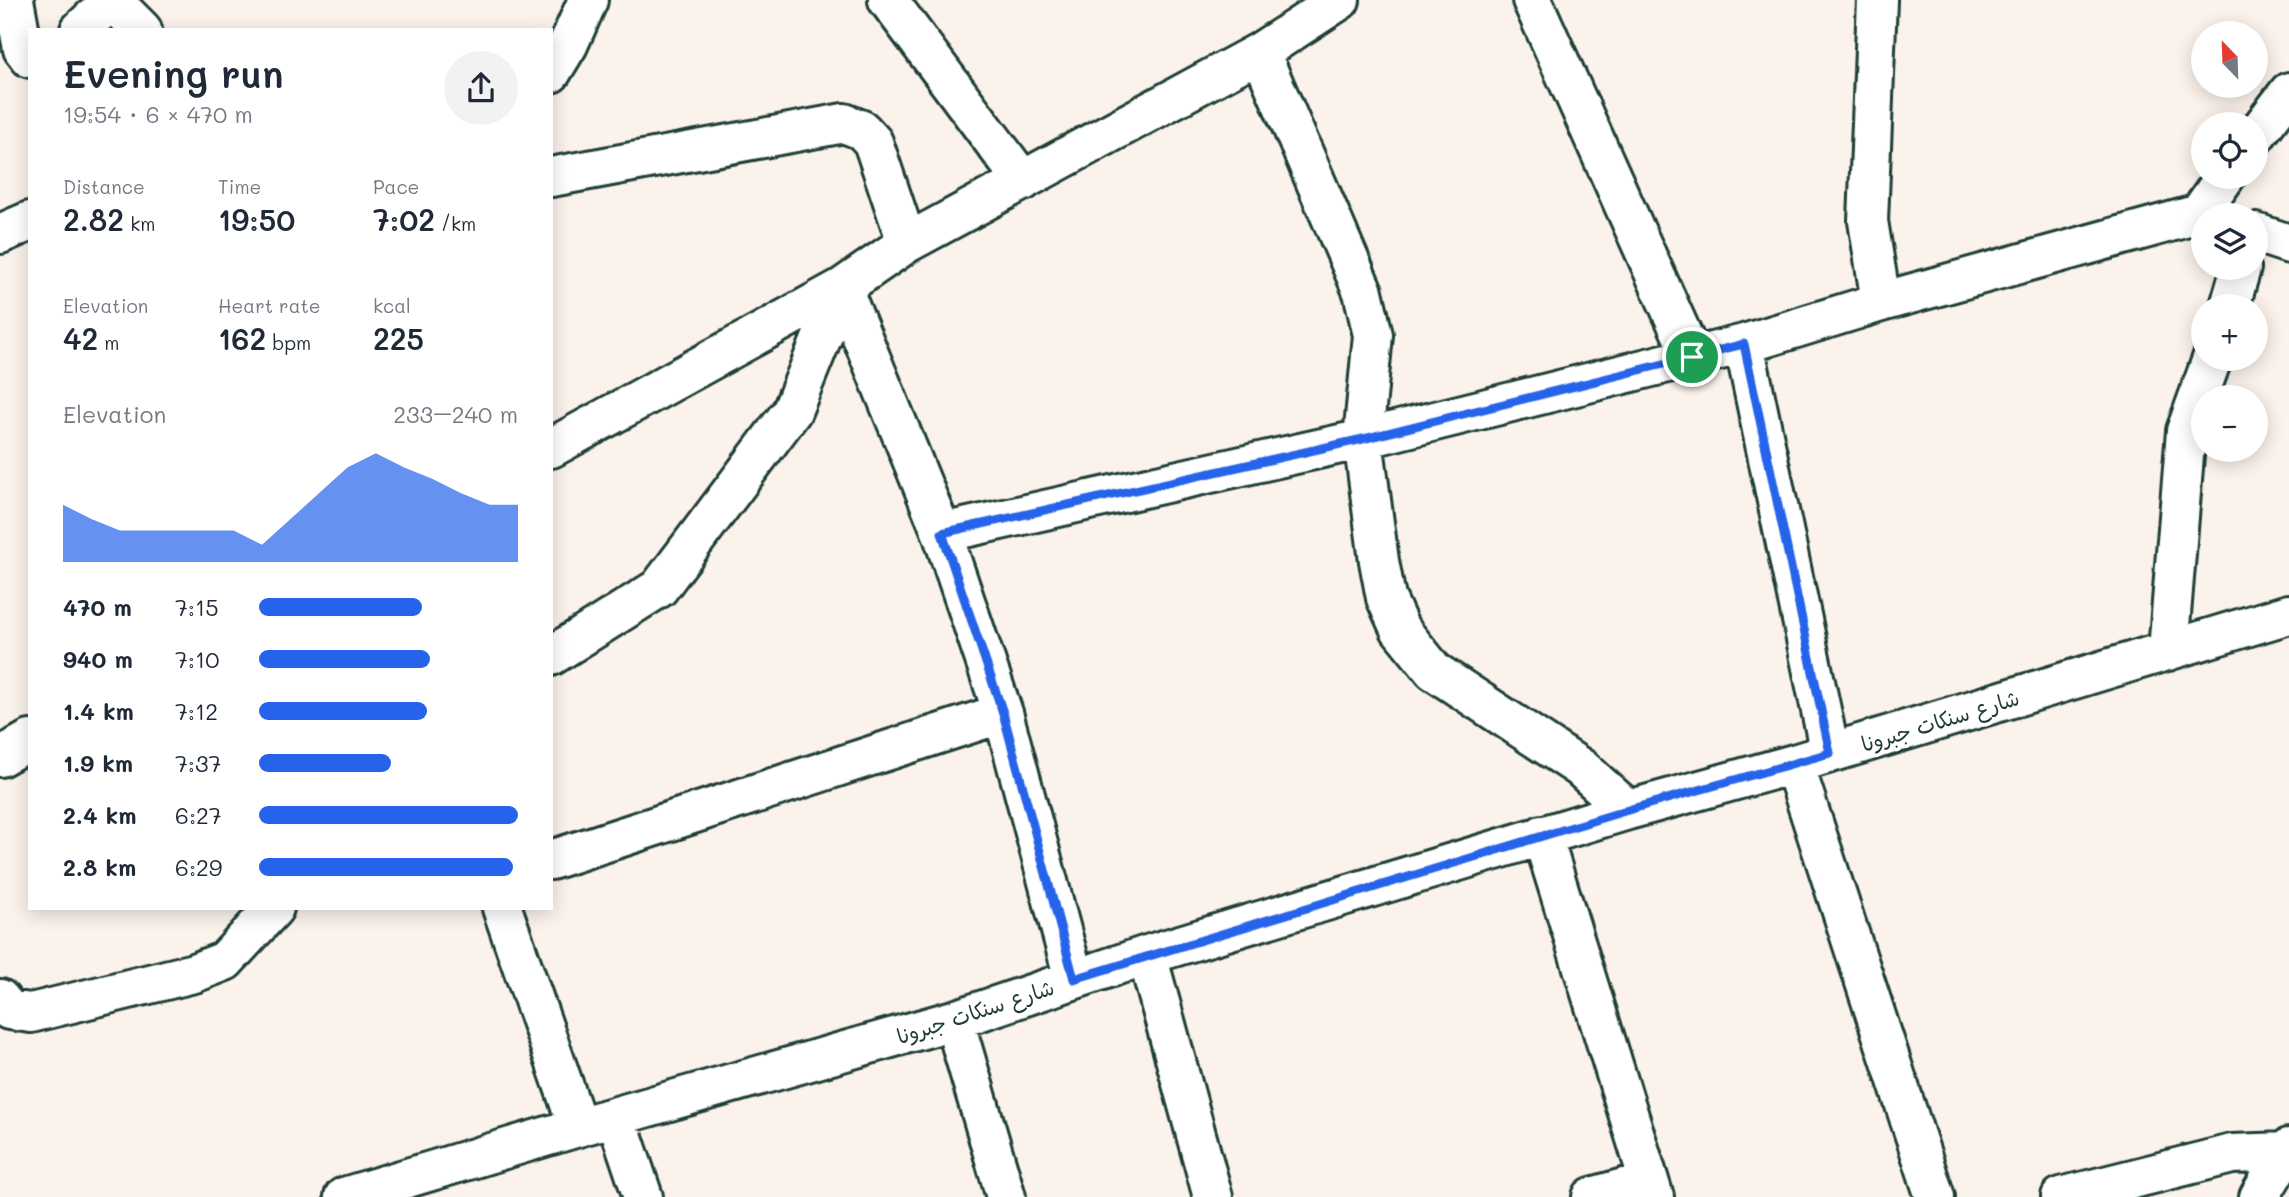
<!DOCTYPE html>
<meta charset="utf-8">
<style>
body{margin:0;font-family:Mali,"Playpen Sans Arabic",sans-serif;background:#f2f2f3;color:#1f2937;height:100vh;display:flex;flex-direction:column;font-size:26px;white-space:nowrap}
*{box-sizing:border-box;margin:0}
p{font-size:23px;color:#747a83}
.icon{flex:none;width:38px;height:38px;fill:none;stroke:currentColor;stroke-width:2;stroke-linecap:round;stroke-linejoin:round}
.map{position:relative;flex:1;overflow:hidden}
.side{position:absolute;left:28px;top:28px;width:525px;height:882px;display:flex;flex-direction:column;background:#fff;border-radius:0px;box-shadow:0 4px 18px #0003}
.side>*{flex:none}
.needle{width:46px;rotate:337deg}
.controls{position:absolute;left:2191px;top:21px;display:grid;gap:14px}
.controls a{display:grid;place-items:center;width:77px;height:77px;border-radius:50%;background:#fff;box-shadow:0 4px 18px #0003;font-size:35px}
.pin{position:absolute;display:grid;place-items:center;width:60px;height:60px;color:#fff;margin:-30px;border:4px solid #fff;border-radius:50%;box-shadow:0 2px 7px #0007}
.round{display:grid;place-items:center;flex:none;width:74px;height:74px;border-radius:37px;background:#f2f2f3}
.overview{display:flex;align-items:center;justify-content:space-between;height:119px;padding:0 35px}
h1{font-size:38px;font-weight:600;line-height:52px}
.figures{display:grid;grid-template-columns:repeat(3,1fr);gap:10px;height:119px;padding:7px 35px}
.figures div{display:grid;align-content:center}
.figures b{font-size:30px;font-weight:600}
.figures small{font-size:19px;font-weight:400}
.figures p{font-size:19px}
.chart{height:196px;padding:14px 35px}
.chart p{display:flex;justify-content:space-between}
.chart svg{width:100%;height:126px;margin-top:7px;fill:#2563eb;opacity:.7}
ul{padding:0 35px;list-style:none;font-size:23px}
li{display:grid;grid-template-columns:112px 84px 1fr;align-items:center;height:52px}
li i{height:18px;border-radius:9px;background:#2563eb}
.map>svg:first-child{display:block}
</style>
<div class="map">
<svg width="2289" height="1197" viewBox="0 0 2289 1197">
<rect width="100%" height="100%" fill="#fbf3eb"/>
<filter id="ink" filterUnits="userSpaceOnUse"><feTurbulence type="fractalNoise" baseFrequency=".0143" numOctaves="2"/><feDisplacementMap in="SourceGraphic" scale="14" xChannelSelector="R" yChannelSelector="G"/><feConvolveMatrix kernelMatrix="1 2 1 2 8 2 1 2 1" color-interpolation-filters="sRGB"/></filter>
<g filter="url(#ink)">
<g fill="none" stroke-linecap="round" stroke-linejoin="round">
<defs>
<path id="street" d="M14,0L23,49L30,58
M888,0L1023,181
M1532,0L1692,357
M1877,0L1868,221L1881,302
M80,30L112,0L142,30
M1260,52L1363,292L1373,335L1363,439L1379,561L1386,598L1400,629L1434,671L1581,768L1628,810
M551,73L568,45L588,0
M2256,135L2289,92
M551,177L844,123L862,130L873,142L907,243
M2256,233L2289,244
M0,234L30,221
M842,288L942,533L1003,713L1074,979
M2230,306L2241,268
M1744,344L1830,753
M551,448L842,288L907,243L1260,52L1340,0
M942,533L1363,439L1744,344L1881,302L2199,214L2225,177
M2168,651L2186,431L2212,359
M551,656L659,588L792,411L842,288
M0,757L30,740
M1794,764L1935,1197
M1542,835L1654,1197
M551,860L1003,713
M502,908L578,1127
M1147,955L1213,1197
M0,999L9,1010L31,1013L194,973L225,961L274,908
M954,1020L1006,1197
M616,1117L643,1197
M344,1197L578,1127L954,1020L1147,955L1628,810L1794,764L2289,614
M1592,1197L1649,1181
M2061,1197L2232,1154L2286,1152
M2259,1197L2289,1148"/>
</defs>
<!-- street casing -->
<use href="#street" stroke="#1f3d34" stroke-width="44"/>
<!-- street -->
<use href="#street" stroke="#fff" stroke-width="38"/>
</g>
</g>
<g fill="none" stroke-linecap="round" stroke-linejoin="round" filter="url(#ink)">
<defs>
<path id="route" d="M1744,344L1830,753L1628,810L1074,979L1003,713L942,533L1363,439Z"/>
</defs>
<!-- route casing -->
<use href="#route" stroke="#fff" stroke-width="14"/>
<!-- route -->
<use href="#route" stroke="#2563eb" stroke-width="9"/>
</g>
<g text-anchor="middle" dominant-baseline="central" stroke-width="7" stroke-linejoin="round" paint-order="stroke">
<!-- street labels -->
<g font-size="21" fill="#1f3d34" stroke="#fff">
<text transform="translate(1940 720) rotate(-17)">شارع سنكات جبرونا</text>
<text transform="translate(975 1011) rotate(-18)">شارع سنكات جبرونا</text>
</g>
</g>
</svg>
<div class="controls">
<a><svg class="needle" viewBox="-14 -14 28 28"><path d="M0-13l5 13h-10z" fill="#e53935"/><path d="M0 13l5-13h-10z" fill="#747a83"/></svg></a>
<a><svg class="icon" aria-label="locate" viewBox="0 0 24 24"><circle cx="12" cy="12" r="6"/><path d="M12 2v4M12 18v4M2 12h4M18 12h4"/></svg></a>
<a><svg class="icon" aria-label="layers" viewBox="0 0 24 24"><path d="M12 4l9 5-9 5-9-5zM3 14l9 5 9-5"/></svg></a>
<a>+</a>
<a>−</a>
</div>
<div class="pin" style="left:1692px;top:357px;background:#1e9e55"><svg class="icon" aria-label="arrive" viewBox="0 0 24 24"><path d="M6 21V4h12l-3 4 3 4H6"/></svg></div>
<section class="side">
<div class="overview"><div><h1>Evening run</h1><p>19:54 · 6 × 470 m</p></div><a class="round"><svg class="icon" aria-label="share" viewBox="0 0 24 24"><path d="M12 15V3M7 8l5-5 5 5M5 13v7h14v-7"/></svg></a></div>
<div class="figures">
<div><p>Distance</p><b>2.82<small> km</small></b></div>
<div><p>Time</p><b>19:50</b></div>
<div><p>Pace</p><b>7:02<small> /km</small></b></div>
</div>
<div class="figures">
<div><p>Elevation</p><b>42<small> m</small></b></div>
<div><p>Heart rate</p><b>162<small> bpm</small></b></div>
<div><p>kcal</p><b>225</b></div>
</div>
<div class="chart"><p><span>Elevation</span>233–240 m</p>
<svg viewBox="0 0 160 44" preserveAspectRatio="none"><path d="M0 44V24L10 29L20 33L30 33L40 33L50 33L60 33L70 38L80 29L90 20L100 11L110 6L120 11L130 15L140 20L150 24L160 24V44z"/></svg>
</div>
<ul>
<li><b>470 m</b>7:15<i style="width:63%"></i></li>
<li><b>940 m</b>7:10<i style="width:66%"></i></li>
<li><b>1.4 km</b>7:12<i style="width:65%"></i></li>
<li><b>1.9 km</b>7:37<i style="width:51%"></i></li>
<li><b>2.4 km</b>6:27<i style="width:100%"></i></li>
<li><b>2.8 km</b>6:29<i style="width:98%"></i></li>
</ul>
</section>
</div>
